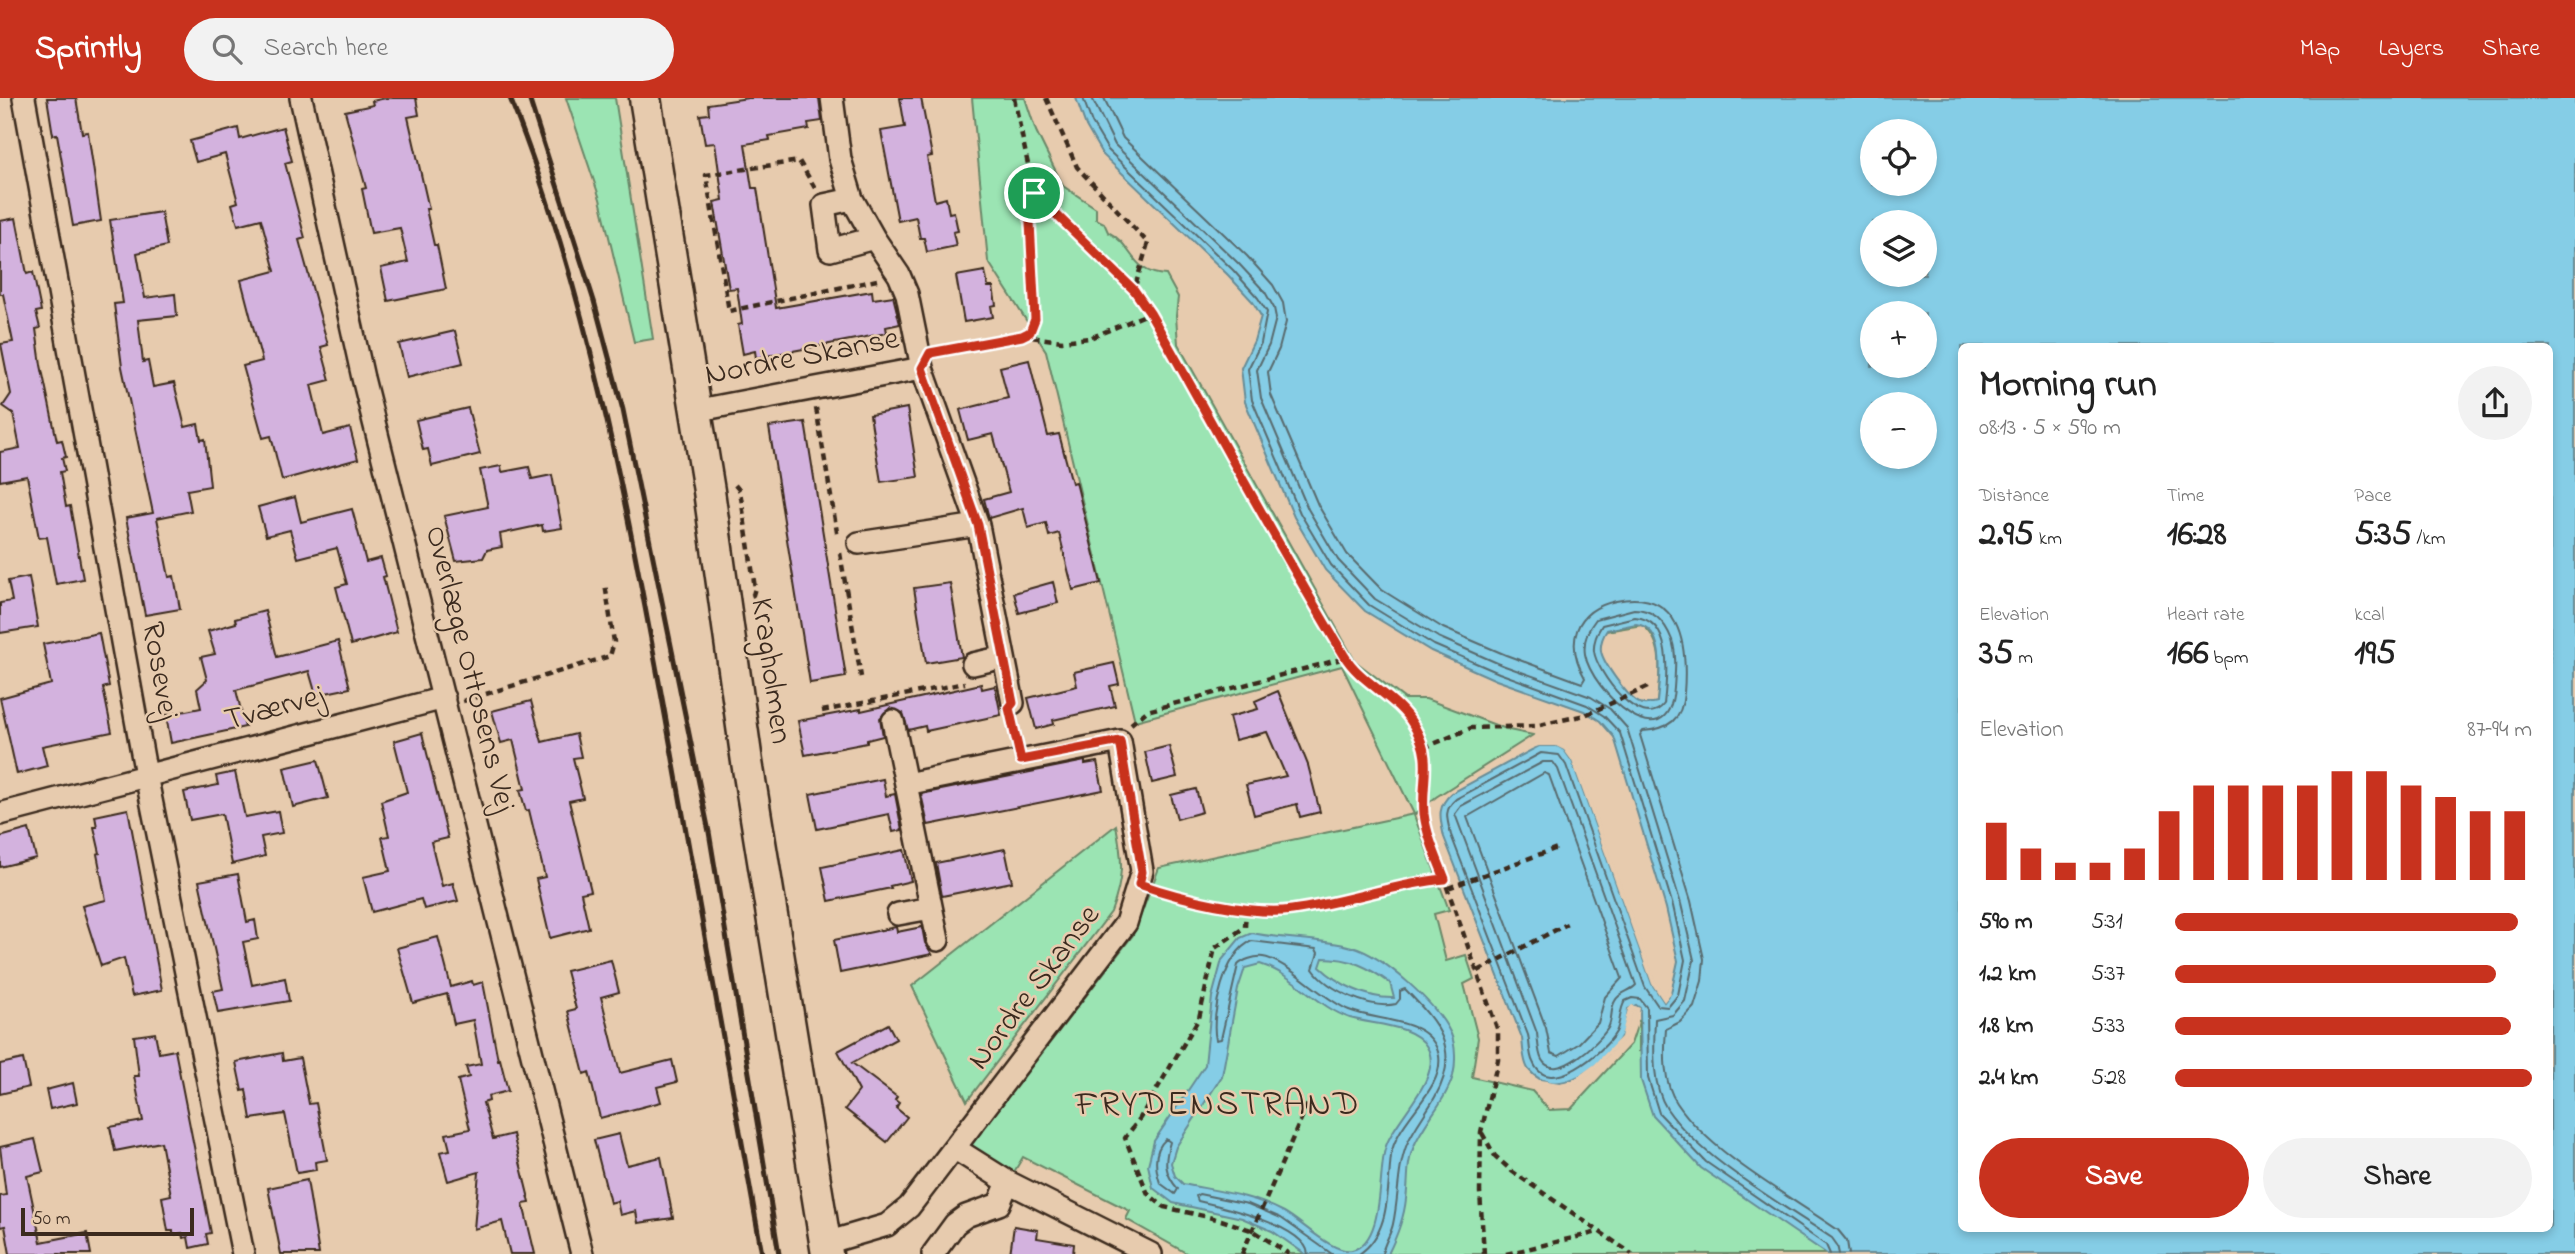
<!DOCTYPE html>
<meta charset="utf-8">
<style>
body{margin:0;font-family:"Indie Flower",sans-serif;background:#f2f2f2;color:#222;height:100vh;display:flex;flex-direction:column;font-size:26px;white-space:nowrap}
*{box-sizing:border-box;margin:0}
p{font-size:23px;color:#767676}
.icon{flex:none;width:38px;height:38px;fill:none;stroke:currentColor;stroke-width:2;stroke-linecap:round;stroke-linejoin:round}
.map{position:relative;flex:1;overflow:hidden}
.drawer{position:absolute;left:1958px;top:245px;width:595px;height:889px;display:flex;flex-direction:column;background:#fff;border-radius:10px;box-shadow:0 4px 10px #0003}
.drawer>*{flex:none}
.tools{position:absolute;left:1860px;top:21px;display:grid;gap:14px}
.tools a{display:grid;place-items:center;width:77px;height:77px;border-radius:50%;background:#fff;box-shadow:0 4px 10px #0003;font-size:35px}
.scale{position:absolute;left:21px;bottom:18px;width:173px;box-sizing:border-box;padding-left:7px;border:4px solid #3b2a1e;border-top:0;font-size:19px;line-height:24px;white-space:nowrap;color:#3b2a1e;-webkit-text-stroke:5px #e7cbae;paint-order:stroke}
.pin{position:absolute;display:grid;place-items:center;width:60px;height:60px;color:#fff;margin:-30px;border:4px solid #fff;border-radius:50%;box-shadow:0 2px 7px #0007}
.round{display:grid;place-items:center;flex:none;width:74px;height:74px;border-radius:37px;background:#f2f2f2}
.overview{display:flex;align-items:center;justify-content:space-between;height:119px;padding:0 21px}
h1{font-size:38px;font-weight:700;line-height:52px}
.metrics{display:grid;grid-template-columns:repeat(3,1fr);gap:10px;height:119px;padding:7px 21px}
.metrics div{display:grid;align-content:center}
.metrics b{font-size:35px;font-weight:700}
.metrics small{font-size:19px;font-weight:400}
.metrics p{font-size:19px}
.chart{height:196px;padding:14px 21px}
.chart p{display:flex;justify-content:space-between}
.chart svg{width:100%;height:126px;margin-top:7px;stroke:#c8321e;stroke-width:6}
.button{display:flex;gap:14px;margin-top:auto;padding:14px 21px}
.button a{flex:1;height:80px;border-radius:42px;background:#c8321e;color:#fff;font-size:28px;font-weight:700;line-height:80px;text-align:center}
.button a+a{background:#f2f2f2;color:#222}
ul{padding:0 21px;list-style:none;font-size:23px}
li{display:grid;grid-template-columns:112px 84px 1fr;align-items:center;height:52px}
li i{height:18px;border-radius:9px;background:#c8321e}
header{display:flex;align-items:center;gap:42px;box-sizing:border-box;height:98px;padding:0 35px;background:#c8321e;color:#fff}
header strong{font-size:33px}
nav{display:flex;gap:38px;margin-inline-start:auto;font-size:24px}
.search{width:490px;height:63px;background:#f2f2f2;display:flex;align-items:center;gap:18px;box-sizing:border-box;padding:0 24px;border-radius:38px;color:#767676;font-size:26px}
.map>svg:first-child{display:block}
</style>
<header>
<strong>Sprintly</strong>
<div class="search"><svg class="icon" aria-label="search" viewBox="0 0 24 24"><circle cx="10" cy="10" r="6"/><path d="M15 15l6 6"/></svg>Search here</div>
<nav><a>Map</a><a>Layers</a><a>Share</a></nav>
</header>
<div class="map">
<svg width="2575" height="1156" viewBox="0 0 2575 1156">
<rect width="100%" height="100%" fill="#e7cbae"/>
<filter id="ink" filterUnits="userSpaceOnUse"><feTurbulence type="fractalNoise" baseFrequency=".0143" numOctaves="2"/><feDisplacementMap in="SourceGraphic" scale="14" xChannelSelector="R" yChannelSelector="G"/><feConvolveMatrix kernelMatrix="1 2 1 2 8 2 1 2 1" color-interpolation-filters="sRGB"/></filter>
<g filter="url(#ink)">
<!-- green -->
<path fill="#9be4b3" stroke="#6b8768" stroke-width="2" fill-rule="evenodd" d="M566,0H615L653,241L634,244L600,101Z
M972,0H1025L1036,33L1063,88L1096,110V121L1104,125L1108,134C1134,147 1130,175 1166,177L1178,199L1176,218L1178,246L1355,563L1405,601H1426L1509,632L1533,637L1436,699L1414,717L1449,812L1434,816L1446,863L1466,857L1474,881L1464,886L1478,940L1472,979L1532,993L1549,1012L1571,1011L1631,946L1639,922V953L1690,957L1657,605C1659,579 1666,544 1642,527L1595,535L1255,0H2504L2575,51V1156H1188L1126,1121L1130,1113L1023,1059L1014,1074L974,1053L971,1047L1133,837L1159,770L1414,716L1342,568L1135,623L1046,253L988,163ZM1872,33H1925V86H1872ZM1872,124H1925V177H1872ZM1872,215H1925V268H1872ZM1962,248H2550V1130H1962ZM1872,306H1925V359H1872Z
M1116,727C1123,763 1124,780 1111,814L967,1003L912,888Z"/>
<!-- water -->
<path fill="#85cde6" stroke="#678c96" stroke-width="2" fill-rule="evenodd" d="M1076,0H2575V1156H1827L1701,1070L1653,1018L1641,982L1640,910L1636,907L1628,911C1627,920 1626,929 1622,937C1607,965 1556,1005 1529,972C1523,965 1523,949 1522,940L1444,739C1440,720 1436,709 1452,695L1539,648H1557L1564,652L1572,663L1652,886L1664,904L1671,895L1678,863L1666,810L1614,639L1600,623L1584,613L1496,582L1431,553L1365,513L1325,472L1294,419L1245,304L1241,270L1254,243L1261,218L1253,204L1228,177L1102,56L1086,28ZM1872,33H1925V86H1872ZM1872,124H1925V177H1872ZM1872,215H1925V268H1872ZM1962,248H2550V1130H1962ZM1872,306H1925V359H1872ZM1636,526C1668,530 1659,583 1657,604C1649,606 1642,608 1636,603C1626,596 1603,565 1601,553C1600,545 1603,538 1607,532Z
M1252,835C1285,842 1320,840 1352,849C1384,858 1437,906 1451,936C1456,948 1456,966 1453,978C1445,1004 1424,1024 1414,1048C1406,1066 1409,1082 1406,1101C1404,1120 1397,1138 1388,1156H1305L1272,1133L1242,1120L1173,1105L1153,1090L1148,1067L1154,1043L1205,967L1212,899L1222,862L1240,840ZM1323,860C1351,860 1368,869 1390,885L1394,900C1368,901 1338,886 1320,869ZM1260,866C1294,876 1317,909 1350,920C1373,927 1414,926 1427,949C1445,979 1393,1021 1385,1051C1378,1075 1385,1144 1352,1152C1333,1156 1301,1123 1284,1114C1253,1097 1217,1093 1183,1086L1175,1078L1171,1065L1176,1049L1222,978L1238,891L1245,870Z"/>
<!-- pier -->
<path fill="#e7cbae" d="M1538,645H1558L1566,649L1575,661L1655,884L1664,899L1669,890L1671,895L1664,904L1652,886L1572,663L1564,652L1556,648H1539L1521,654Z
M1632,907L1640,910L1636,933V912L1633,910L1624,941L1597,969L1575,985L1560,988L1538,984L1540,982L1560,985L1573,982L1595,966L1621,939L1628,911Z"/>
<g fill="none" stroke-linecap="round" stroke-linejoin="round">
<!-- shore -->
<path stroke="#596b6e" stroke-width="2" d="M1083,0L1092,25L1108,52L1233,172L1258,200L1267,214L1261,245L1248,271L1252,302L1300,415L1331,467L1369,507L1434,547L1499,575L1587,607L1604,618L1620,635L1673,808L1685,862L1678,897L1668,909L1658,908L1645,889L1566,667L1559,657L1541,655L1456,701C1443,712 1447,721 1451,737L1528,937C1530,945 1529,957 1533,964C1548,1002 1605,953 1616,934C1621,924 1619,912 1625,903L1632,900L1640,901L1647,910L1648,980L1659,1015L1706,1064L1826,1147L1830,1156
M1092,0L1115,47L1239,166L1265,194L1274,210L1276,220L1269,247L1257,272L1261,300L1308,411L1338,462L1375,501L1438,539L1502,567L1591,599L1610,611L1627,630L1681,806L1694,862L1685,903L1673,917L1655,921C1654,949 1651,986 1667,1011C1701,1061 1782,1106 1832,1140L1837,1147L1839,1156
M1104,0L1123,40L1247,158L1273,187L1283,205L1286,224L1279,251L1268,274L1271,297L1318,407L1347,456L1382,492L1443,530L1506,557L1582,585L1585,580C1565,545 1574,512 1616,503C1680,490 1688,545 1684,595C1682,622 1669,631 1643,633L1640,637L1691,803L1704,861L1702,883L1694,909L1680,924L1666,931C1664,955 1663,985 1677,1005C1711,1056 1788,1097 1838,1132L1847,1143L1849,1156
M1634,511C1653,511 1665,524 1672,542C1677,558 1675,574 1674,590C1668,666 1591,593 1585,556C1583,543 1588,531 1596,521Z
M1635,519C1674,522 1667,579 1664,606C1641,636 1596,573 1594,553C1593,543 1597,535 1602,527Z
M1543,664H1553L1558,671L1636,887C1630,894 1620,893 1615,903C1610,911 1613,921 1608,930C1600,943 1556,986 1542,962C1538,955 1538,943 1537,935L1455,716L1461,708Z
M1544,675L1549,677L1622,880L1605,899L1598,925L1578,946L1559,958L1551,955L1546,930L1467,719Z
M1166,1041L1170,1044C1164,1064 1164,1075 1178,1091L1175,1096L1160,1085C1155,1070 1153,1052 1166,1041Z
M1308,1156C1305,1128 1221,1108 1198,1103L1196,1098L1199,1096L1248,1106L1281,1120L1332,1156
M1359,1156C1391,1135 1387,1091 1391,1058C1395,1023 1444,993 1439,958C1432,919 1378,924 1349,912C1322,901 1288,863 1263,859C1255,858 1243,862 1238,867L1221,941L1216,942C1210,917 1225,853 1252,843L1316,851L1318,855L1313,871C1328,892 1371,912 1396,906L1400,901V893L1405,891C1438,925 1462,952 1435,999C1426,1015 1414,1030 1407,1046C1397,1071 1399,1099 1393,1126C1391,1136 1384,1145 1382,1156"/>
</g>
<!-- building -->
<path fill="#d3b2de" stroke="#3b2a1e" stroke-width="2" d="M47,0H76L82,35L88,34L101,123L73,128L57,36L53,37Z
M386,0H416L419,17L408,19L429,111H426L434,147H437L446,191L388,203L381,170L408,164L400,130L371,135L362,91L366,90L345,13L373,7L372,3Z
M748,0H819L822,23L808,25L809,31L769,38L770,42L745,46L752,90H757L776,210L872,193L873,201L893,198L900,226L886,229L887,235L756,260L755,253L743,256L738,227L742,226L737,190L729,191L714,104L723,102L715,45L705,46L700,17L709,16L708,6Z
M900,0H921L932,58L927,59L935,103L946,100L949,115L954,114L958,133L953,134L956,148L927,154L924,140H920L916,119L898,123L881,33L905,29Z
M283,29L292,63L285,65L305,140L299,142L328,247L321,249L330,282L311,287L323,337L350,330L358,361L282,382L271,338L263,340L243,268L262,263L241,182L275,173L261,121L238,127L232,106L238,104L225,56L196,64L190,43L238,30L240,41Z
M161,114L167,148L137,155L145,200L175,196L177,218L138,222L143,264L148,263L153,289L174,285L185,329L198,326L201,342L205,341L210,388L187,392L191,413L157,420L169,479L174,478L180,511L145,517L126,420L153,415L122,269L114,206L123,205L110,122Z
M16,120L27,176L33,174L41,213L36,214L40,230L36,231L41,267L57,343L62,342L66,359L62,360L65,373L60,374L66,409L70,408L83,481L56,486L47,439L39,440L27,378L0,383V354L20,350L13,315L3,308L11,296L1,246L13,244L3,196H0V123Z
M985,173L988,189H993L996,207L991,208L993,219L964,224L956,178Z
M455,233L463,265L407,279L399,246Z
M1029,262L1048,338L1059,336L1072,385L1076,384L1101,485L1073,492L1059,435L1049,438L1046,425L1028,430L1023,410L989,420L984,401L1009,394L993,336L968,342L960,312L1008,300L1000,269Z
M468,310L480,356L432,368L428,351L423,352L416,322Z
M907,310L918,379L881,384L870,317Z
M805,324L846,579L810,585L769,329Z
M501,368L502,374L529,369L532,381L552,377L562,430L543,433L542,427L500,436L502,449L487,452L483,460L456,463L444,418L488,409L480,372Z
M295,399L301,424L352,411L366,464L381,460L386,478L383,479L397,534L351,547L336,489L347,486L337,450L298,460L290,432L266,438L258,409Z
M29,479L38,529L0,535V505L12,503L8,483Z
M1053,484L1058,505L1019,515L1014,495Z
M950,485L962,559L926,565L914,490Z
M265,513L277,559L338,543L350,590L316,597L309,573L236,592L245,629L171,645L166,617L201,610L197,591L207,582L201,559L215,556L208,533L236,525L235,521Z
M99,535L109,588L103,590L112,634L42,648L47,668L17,676L0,600L51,586L43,546Z
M1114,565L1119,586L1110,588L1115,608L1053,622L1054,626L1036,631L1028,600L1077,588L1074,574Z
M981,586L982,591L995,588L1001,617L926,633L925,628L908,632L903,615L890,610L880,620L883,638L867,642V645L805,657L798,623L861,611V613Z
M1278,593L1308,667L1320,714L1300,719L1297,706L1254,717L1246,687L1286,678L1267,634L1235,642L1229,619L1258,611L1255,603Z
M531,603L542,644L576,636L581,659L573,660L583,700L569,703L591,793L581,795L589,830L550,840L536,781L545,779L529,712L526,713L520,692L525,691L513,642L501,645L492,613Z
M422,635L448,740L431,744L442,788L453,785L458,803L424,811L421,801L372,814L363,779L390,773L382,739L389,738L381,703L407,694L394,643Z
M1169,648L1177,679L1152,685L1145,654Z
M318,662L328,700L293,709L284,670Z
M1085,663V666L1097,664L1103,692L928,727L921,696Z
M235,674L245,719L278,713L282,735L261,739L265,758L232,766L222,716L190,722L184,694L218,687L216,678Z
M883,681L886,698L895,696L902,732L893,734L889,716L817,731L810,696Z
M1196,691L1202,714L1177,721L1171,697Z
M128,711L162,892L132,898L124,860L101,868L82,808L106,802L97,756L100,755L94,729H97L95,718Z
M29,731L36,760L0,769V739Z
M1005,751L1012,784L942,798L936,765Z
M904,752L911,783L890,788L891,790L829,803L822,769Z
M238,776L247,824L255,822L258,841L243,844L252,887L285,880L289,903L218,915L213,893L223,891L199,783Z
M896,829L897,834L922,829L925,845L932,856L840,875L834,842Z
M438,839L451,889L472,883L473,887L483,884L498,962L500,961L508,993L488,998L489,1003L483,1005L493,1041L513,1036L530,1105L523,1106L535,1156H510L502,1123L474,1131L479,1074L448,1083L440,1054L450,1052L446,1036L470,1031L458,982L469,979L466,969L481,966L473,922L454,926L447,896L413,905L397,850Z
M611,862L619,894L601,899L620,975L672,962L677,984L657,989L661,1004L600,1020L589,974L584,976L568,913L576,911L566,873Z
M888,926L896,941L852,965L897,999L895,1002L899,1005L896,1010L907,1019L887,1044L845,1011L859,993L838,953Z
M155,935L159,955L175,952L211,1135L206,1136L208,1146L190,1150L188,1139L183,1140L182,1135L173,1137V1133H168L162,1099L171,1097L161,1044L115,1053L110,1029L143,1023L134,978H139L134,938Z
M282,955L283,963L300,960L309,1006L316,1005L327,1062L315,1064L316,1072L297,1075L285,1016L251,1021L246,992L242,993L236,964Z
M23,961L29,989L0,996V966Z
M73,985L77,1005L50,1011L46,992Z
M619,1036L627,1067L661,1059L673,1120L638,1125L636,1113L620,1117L617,1103L610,1105L594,1042Z
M35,1041L43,1074L27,1078L41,1144L87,1135L91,1156H10L5,1128L0,1129V1098L6,1097L0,1049Z
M307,1082L319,1156H281L268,1090Z
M1014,1128L1038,1132L1037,1140L1074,1146L1073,1156H1010Z"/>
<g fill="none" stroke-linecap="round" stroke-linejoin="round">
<defs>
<path id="street" d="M24,0L146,677L243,1156
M301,0L363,280L582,1156
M832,0L840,61L852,101L874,140L899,177L907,196L922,270L978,427L1013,605
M852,101L824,107L830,152L874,140
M694,313L922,270
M859,445L978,427
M973,566L1004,559
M893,623L938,842
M0,716L444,600
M898,816L931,810
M954,1050L1008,1084L1151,1156
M826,1145L887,1127L909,1109L1126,825L1142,773L1120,643L906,686
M933,1156L955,1126L966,1118L999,1106L1008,1084"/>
<path id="secondary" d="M645,0L709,393L747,664L827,1156"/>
</defs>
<!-- street casing -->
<use href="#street" stroke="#3b2a1e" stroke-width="26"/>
<!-- secondary casing -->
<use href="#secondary" stroke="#3b2a1e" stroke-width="35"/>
<!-- path -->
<path stroke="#3b2a1e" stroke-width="4.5" stroke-dasharray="7 5" stroke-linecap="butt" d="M1014,0L1034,95L1134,192L1150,215L1345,560L1399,609L1414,628L1424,650L1427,674L1424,713L1427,733L1498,933V962L1481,1034L1480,1094L1484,1156
M1046,0L1077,69L1148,145L1134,192
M815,90L799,63L706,77L729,213L877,182
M1022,238L1030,235L1035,221L1030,124L1033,95
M938,253L1022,238L1062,243L1090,240L1150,215
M816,310L838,440
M735,387L740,393L755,490L753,497L747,499
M840,455L861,579
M463,603L610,558L614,544L605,486
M822,613L965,585
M1013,625L1017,644
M1131,626L1147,613L1345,560
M1424,650L1471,630L1535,628L1585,617L1650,588
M1448,790L1557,750
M1157,792C1192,803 1255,816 1291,812C1343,806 1393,787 1445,781
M1246,810L1245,829L1215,850L1199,920L1140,1020L1125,1040L1148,1096L1164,1109L1221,1122L1254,1133L1289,1156
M1478,873L1567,826
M1482,1035L1495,1058L1513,1074L1632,1156
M1242,1156L1309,1003
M1506,1156L1598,1134"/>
<!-- street -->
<use href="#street" stroke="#e7cbae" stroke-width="21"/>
<!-- secondary -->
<use href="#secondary" stroke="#e7cbae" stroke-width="30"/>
<!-- rail -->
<path stroke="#3b2a1e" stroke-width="5" d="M510,0C588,195 626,405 664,611C696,793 730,974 762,1156
M529,0L594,203L623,312L709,734L779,1156"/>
</g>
</g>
<g fill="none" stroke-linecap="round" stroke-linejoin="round" filter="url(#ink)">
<defs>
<path id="route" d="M1034,95L1134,192L1150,215C1215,329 1276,445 1344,557C1361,586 1397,598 1414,628C1434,662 1421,682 1424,716C1427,739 1437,760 1445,781C1393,786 1344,805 1292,812C1251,818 1179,800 1139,786L1142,774L1120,643L1021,662L1009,610L1013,605L978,427L922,270L930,255L1022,238L1030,234L1035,221L1030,124Z"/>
</defs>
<!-- route casing -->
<use href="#route" stroke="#fff" stroke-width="14"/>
<!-- route -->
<use href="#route" stroke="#c8321e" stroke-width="9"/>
</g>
<g text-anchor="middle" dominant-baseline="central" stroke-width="5" stroke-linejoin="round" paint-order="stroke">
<!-- street labels -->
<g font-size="32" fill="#3b2a1e" stroke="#e7cbae">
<text transform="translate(802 260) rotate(-11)">Nordre Skanse</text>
<text transform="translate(469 571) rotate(76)">Overlæge Ottosens Vej</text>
<text transform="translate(159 573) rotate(80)">Rosevej</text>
<text transform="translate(770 573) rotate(82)">Kragholmen</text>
<text transform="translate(275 611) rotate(-15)">Tværvej</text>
<text transform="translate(1035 890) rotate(-53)">Nordre Skanse</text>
</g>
<!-- quarter labels -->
<g font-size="35" letter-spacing="2" fill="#3b2a1e" stroke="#e7cbae">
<text x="1218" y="1007">FRYDENSTRAND</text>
</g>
</g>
</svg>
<div class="tools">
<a><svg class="icon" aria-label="locate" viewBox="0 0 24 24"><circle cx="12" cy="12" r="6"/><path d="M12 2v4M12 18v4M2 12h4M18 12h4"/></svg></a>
<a><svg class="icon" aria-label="layers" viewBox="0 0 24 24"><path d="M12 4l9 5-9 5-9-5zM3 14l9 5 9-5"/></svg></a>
<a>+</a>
<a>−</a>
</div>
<div class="scale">50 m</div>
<div class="pin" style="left:1034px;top:95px;background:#1e9e55"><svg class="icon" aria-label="arrive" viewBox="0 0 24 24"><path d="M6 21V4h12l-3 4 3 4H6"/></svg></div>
<section class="drawer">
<div class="overview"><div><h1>Morning run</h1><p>08:13 · 5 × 590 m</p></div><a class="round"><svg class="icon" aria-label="share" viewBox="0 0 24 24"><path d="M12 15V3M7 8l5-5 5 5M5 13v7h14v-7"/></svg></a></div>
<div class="metrics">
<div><p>Distance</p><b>2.95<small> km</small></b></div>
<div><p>Time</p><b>16:28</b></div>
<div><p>Pace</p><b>5:35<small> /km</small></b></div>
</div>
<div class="metrics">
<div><p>Elevation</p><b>35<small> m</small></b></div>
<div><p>Heart rate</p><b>166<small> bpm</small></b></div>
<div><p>kcal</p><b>195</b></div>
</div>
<div class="chart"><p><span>Elevation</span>87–94 m</p>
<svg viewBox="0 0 160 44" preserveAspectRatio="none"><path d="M5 44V24M15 44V33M25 44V38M35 44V38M45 44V33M55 44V20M65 44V11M75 44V11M85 44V11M95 44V11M105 44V6M115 44V6M125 44V11M135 44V15M145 44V20M155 44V20"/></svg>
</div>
<ul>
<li><b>590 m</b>5:31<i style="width:96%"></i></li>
<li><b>1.2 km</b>5:37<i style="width:90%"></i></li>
<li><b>1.8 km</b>5:33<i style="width:94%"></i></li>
<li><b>2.4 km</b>5:28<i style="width:100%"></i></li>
</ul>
<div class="button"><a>Save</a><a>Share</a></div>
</section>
</div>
